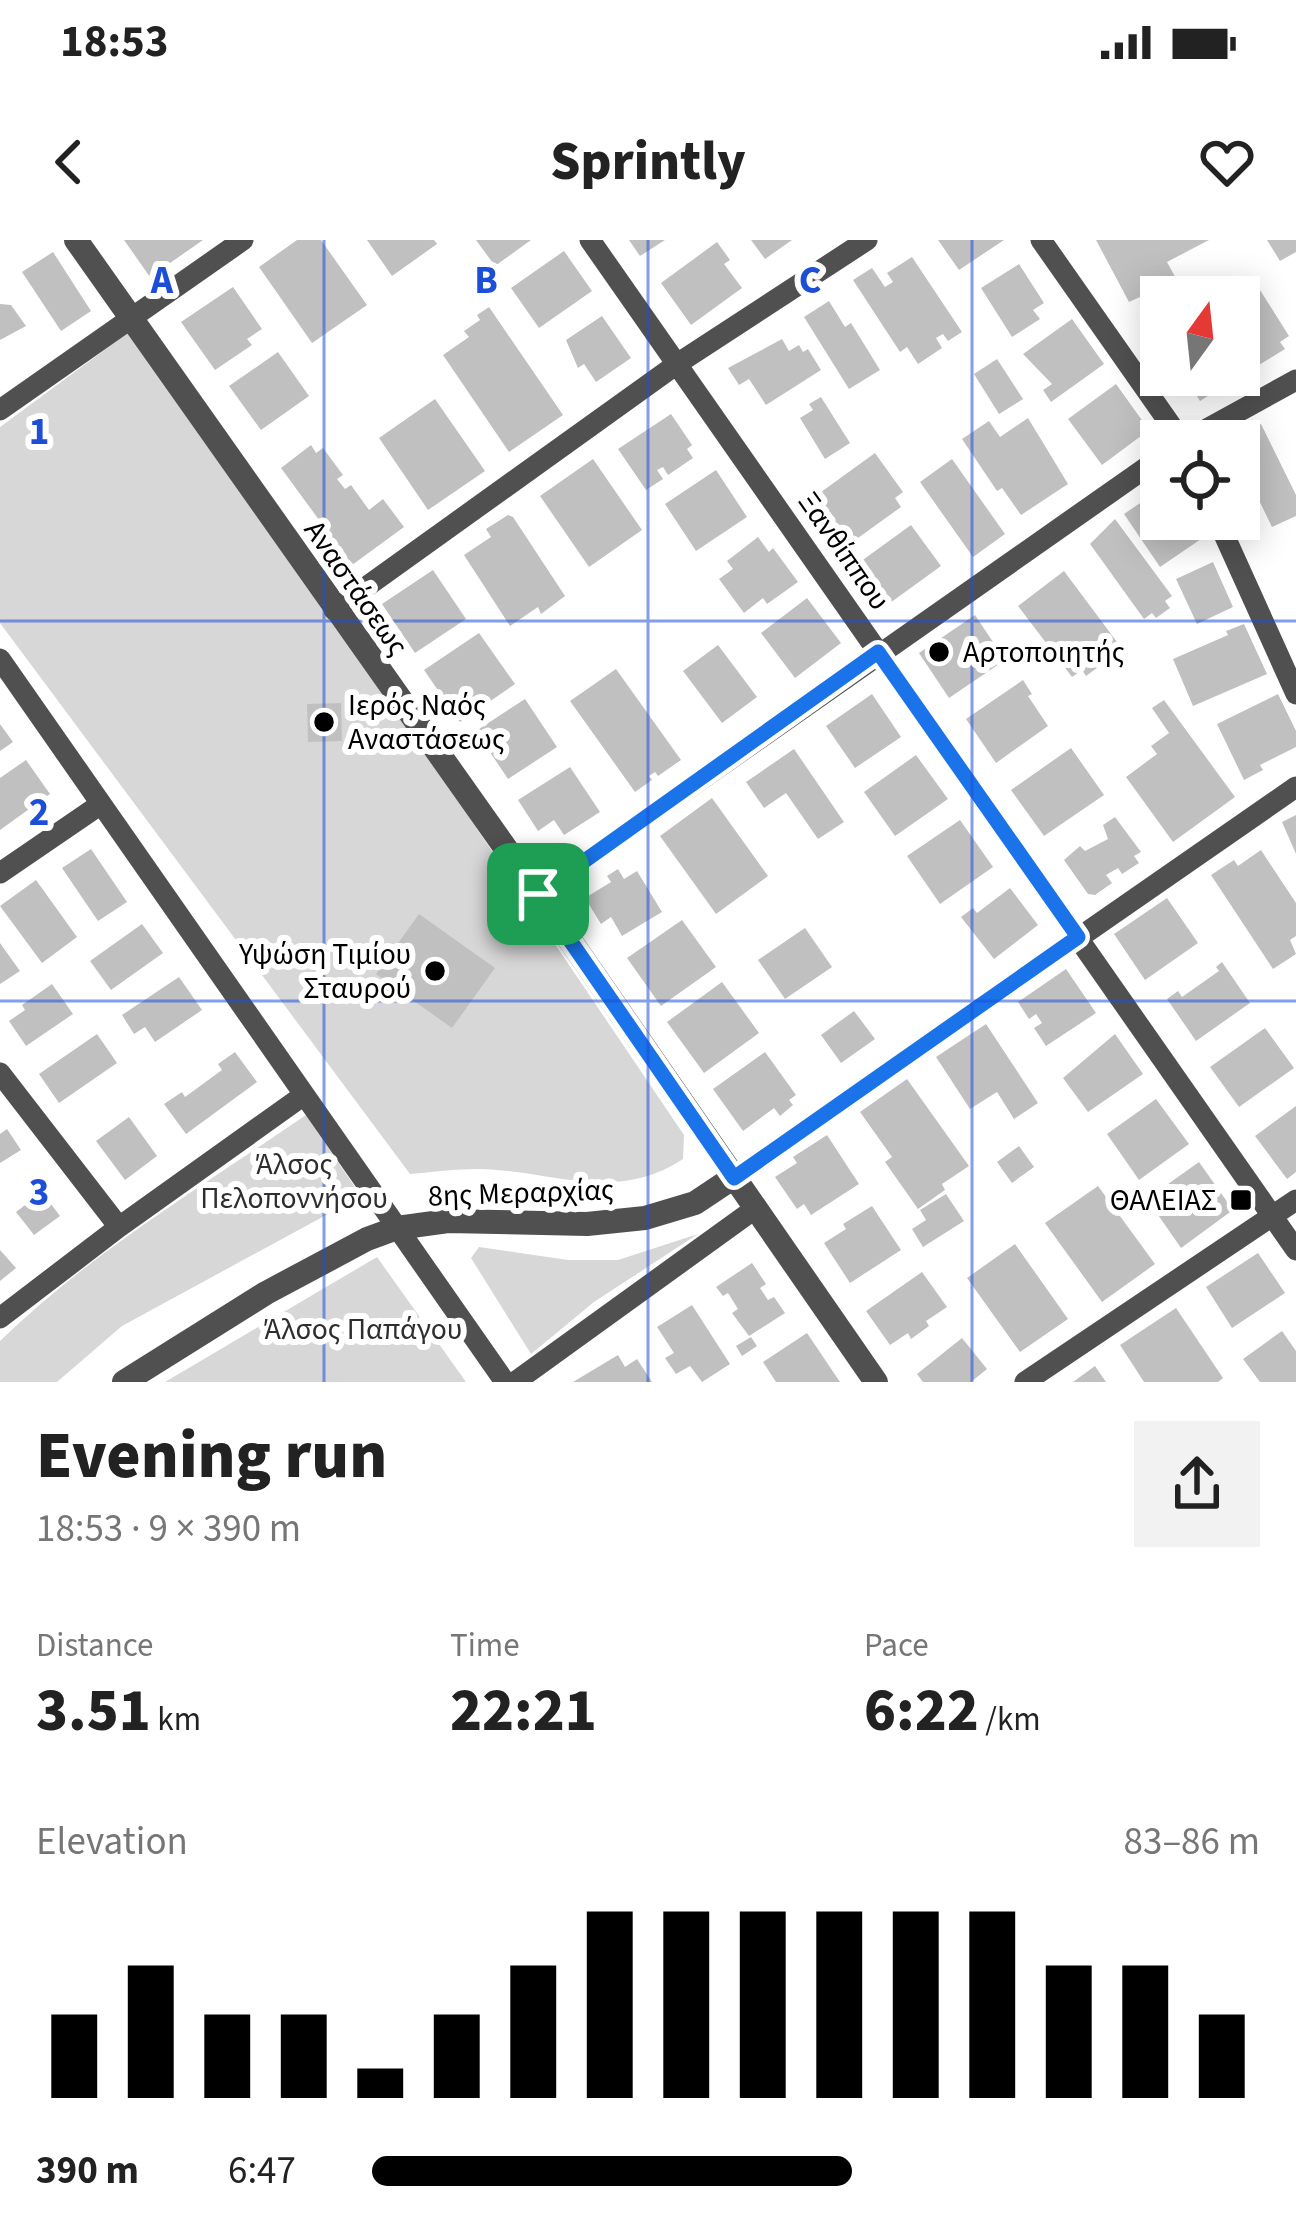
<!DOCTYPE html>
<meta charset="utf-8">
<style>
body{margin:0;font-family:"Source Sans 3",sans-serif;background:#f2f2f2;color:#222;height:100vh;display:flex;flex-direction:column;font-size:45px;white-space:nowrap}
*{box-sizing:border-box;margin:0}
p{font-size:39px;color:#767676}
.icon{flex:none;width:66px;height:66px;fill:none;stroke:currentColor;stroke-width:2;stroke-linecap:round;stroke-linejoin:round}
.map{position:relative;height:1142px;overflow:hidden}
.side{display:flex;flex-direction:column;background:#fff;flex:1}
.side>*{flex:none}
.needle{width:78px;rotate:15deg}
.fabs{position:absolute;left:1140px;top:36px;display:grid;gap:24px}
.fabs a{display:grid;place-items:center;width:120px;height:120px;border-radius:0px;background:#fff;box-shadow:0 6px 30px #0003;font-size:60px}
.pin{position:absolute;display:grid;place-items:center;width:102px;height:102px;color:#fff;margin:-51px;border-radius:24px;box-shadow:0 6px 18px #0006}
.round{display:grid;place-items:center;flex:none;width:126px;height:126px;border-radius:0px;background:#f2f2f2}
.head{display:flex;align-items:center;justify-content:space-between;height:204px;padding:0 36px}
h1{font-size:66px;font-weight:800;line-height:90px}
.figures{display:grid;grid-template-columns:repeat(3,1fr);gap:18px;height:204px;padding:12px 36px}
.figures div{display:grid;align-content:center}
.figures b{font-size:60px;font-weight:800}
.figures small{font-size:33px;font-weight:400}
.figures p{font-size:33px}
.chart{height:336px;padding:24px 36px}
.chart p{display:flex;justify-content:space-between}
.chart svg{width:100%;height:216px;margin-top:12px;stroke:#000;stroke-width:6}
ul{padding:0 36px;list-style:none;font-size:39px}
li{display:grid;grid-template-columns:192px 144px 1fr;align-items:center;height:90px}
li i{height:30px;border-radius:15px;background:#000}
.status{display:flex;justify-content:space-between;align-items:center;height:84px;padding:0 60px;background:#fff;direction:ltr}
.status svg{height:33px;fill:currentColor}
header{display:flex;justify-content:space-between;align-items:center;height:156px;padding:0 36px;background:#fff;font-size:54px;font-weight:800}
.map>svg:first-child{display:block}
</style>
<div class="status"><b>18:53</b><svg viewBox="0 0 49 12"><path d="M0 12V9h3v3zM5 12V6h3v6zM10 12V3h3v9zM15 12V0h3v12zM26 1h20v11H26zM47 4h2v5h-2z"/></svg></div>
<header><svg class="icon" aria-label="back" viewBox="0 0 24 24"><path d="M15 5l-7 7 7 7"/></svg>Sprintly<svg class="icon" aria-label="heart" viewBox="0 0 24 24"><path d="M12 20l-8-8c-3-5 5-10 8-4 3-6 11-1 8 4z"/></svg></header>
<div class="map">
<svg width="1296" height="1142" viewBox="0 0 1296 1142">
<rect width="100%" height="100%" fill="#fff"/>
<!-- green -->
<path fill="#d7d7d7" d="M137,86L684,895L683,919C615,964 551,930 478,929C455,929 433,932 410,934L0,383V187Z
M306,875L361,956L122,1086L57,1142H0V1101C90,1013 203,946 306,875Z
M698,994L594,1062L531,1114L471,1018L479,1007L568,1020H618Z
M377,1017L466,1142H165Z"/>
<!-- building -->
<path fill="#c0c0c0" d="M124,0H203L150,37Z
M297,0H321L367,65L312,103L259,27Z
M367,0H434L437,4L392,36Z
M476,0H531L495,26Z
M629,0H665L640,16Z
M751,0H792L765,19Z
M938,0H1004L959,30Z
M1096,0H1209L1167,22L1178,42L1174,45L1180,57H1161V72L1151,77L1140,57L1129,62Z
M1267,0H1296V12L1280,21Z
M717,2L730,20L724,24L742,48L691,85L661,43Z
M564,11L592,51L539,88L511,48Z
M53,12L91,71L61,91L22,32Z
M912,17L962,92L948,101L943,94L936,98L942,108L918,124L907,107L900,112L853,40L872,28L885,47L893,42L887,33Z
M1019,24L1044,63L1033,70L1040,79L1012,97L981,48Z
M233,47L262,89L247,99L252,105L215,130L181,82Z
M1252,47L1255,53L1260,50L1289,96L1280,102L1285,109L1254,128L1249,121L1239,127V55Z
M829,61L845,87L851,83L880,130L849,149L804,77Z
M0,64L11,65L26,86L0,100Z
M489,67L563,175L509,212L443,115L469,97L464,91L480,80L477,75Z
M602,76L631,118L596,142L584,124L578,128L566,100Z
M1072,79L1104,124L1051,162L1043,150L1052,144L1023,114Z
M782,99L789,111L799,105L803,112L808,109L821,130L766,165L749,139L739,145L728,128Z
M278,112L309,156L261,190L229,146Z
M997,119L1023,159L999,174L974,134Z
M1191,135H1241L1200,161L1189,143L1194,140Z
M1116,144L1149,190L1102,225L1068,179Z
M821,157L850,203L825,219L800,178L813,170L809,164Z
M435,159L485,231L428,270L379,198Z
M671,174L692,205L687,209L693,218L668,235L663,227L657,230L663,239L646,250L618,209Z
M1028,178L1068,244L1021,275L1002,248L997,251L962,199L989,181L1000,197Z
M1261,184L1296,255V276L1272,287L1239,219V201H1226Z
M311,205L316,213L323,208L343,235L337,239L345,249L351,245L369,270L383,259L404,287L352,325L281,228Z
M875,213L903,252L895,258L901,267L844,308L810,260Z
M593,219L642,290L589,327L540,256Z
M952,219L1005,294L973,317L920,242Z
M716,230L747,277L696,311L665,264Z
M1161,249V279L1193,281L1204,297L1160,327L1124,274Z
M508,275L513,277L565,356L541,374L538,367L510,386L464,315L491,297L486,289Z
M1115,279L1172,356L1165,361L1170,368L1156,378L1152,373L1144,379L1090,304Z
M911,285L941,326L890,363L860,322Z
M758,297L769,312L773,308L798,342L767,364L763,358L744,373L719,339L733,329L727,321Z
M1213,322L1233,367L1197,384L1176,339Z
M433,330L466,379L415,413L382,364Z
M1064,331L1117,402L1103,413L1108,420L1086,436L1082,430L1072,437L1018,366Z
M807,358L841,403L795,438L761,393Z
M975,375L1005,420L949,458L919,413Z
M1244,384L1267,434L1193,466L1173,419L1228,395L1226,391Z
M479,393L515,444L460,482L424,430Z
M718,405L757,457L722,483L683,431Z
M616,429L681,520L658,536L655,532L649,536L652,540L635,552L570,461Z
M1023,440L1032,454L1028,456L1048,486L996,523L966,479Z
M872,454L901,497L855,528L826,486Z
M1278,454L1296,491V507L1260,525L1263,530L1244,540L1217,484Z
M525,459L557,507L508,539L476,491Z
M1164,460L1235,557L1173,602L1126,537L1157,514L1151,506L1169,493L1152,468Z
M341,463L342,501L308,502L307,464Z
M0,484L13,502L0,511Z
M1071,508L1104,555L1044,596L1011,550Z
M794,509L844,582L818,599L786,553L764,568L746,542Z
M916,515L948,559L895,596L864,552Z
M26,520L50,554L0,590V538Z
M570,527L600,572L564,595L554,580L538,591L518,560Z
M712,558L768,636L716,674L660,596Z
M1296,575V614L1282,582Z
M1115,577L1141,612L1134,616L1139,623L1122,634L1118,628L1106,635L1112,643L1095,655L1088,654L1064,620L1080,606L1085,611L1108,599L1103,585Z
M960,580L993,627L940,664L907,616Z
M91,609L127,662L98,681L62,628Z
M1261,610L1296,663V696L1290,700L1296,714L1273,729L1211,635L1234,620L1238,626Z
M618,629L624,639L637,631L662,672L622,696L611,677L601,684L585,658L611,642L607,636Z
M36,640L77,697L42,723L0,666Z
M1010,648L1038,685L994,719L961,677L973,668L977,673Z
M1167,658L1198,703L1145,740L1114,694Z
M419,674L495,728L452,788L376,734Z
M682,680L716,727L661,766L627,718Z
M142,684L163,713L111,750L90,721Z
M805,688L832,727L785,759L758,720Z
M0,703L20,731L0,744Z
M1222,722L1250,763L1196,801L1167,759L1178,751L1182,757L1219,731L1216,727Z
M1066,729L1096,773L1046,806L1034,788L1042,783L1036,774L1029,779L1018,762Z
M179,737L202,770L155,802L145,787L134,794L122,775Z
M722,742L759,793L704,833L667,782Z
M52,744L73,774L26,806L9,781L25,770L22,765Z
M854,771L875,799L841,823L821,795Z
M986,784L1038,863L1014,879L997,852L970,869L936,817Z
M1265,788L1294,828L1239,867L1210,827Z
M97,794L117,823L59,863L39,834Z
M1115,794L1143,834L1088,872L1063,838Z
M235,812L257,842L186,894L164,864L182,852L185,857L222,830L218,824Z
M765,812L796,855L789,860L793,865L780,876L774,868L743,891L713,849Z
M907,839L969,926L942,944L945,950L918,969L885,922L892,917L860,872Z
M1156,859L1189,904L1139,940L1107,894Z
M1296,866V932L1287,939L1255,896Z
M129,877L157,916L125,940L96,901Z
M7,889L21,910L0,923V894Z
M827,895L859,944L811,975L804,964L797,969L775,937L797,923L793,917Z
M1019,906L1034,927L1012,943L997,922Z
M1199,922L1233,970L1181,1008L1147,959Z
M1098,946L1155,1024L1102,1062L1045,983Z
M42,952L60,976L34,995L16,972Z
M946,954L964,981L923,1007L912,989L926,980L920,970Z
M872,966L901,1010L850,1043L824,1003L846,989L843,984Z
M1015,1004L1068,1079L1020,1112L967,1038Z
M0,1010L16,1028L0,1041Z
M1258,1013L1285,1053L1232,1088L1206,1047Z
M752,1023L766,1044L760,1048L768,1060L774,1057L785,1073L749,1096L732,1073L738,1069L728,1053L723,1056L716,1047Z
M922,1032L947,1067L926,1081L929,1086L911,1099L908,1093L890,1105L866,1071Z
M692,1065L730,1124L702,1142L690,1126L676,1134L665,1118L674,1113L657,1087Z
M1176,1068L1223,1138L1218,1142H1144L1120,1105Z
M1282,1091L1296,1111V1142H1260L1243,1119Z
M807,1093L840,1142H776L763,1122Z
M751,1097L757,1106L742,1116L736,1106Z
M962,1098L987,1129L971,1142H923L917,1134Z
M618,1115L625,1127L637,1119L652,1142H573Z
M1095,1126L1106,1142H1073Z"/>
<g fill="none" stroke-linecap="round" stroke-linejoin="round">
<!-- minor -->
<path stroke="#505050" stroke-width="21" d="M590,0L1296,1010
M1041,0L1182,201
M0,170L243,0
M1185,201L1296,140
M1217,279L1296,454
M334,370L677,124L867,0
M0,419L505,1142
M0,633L101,564
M538,654L1161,217
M0,833L119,987
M734,937L1296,547
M0,1078L119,987L304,855
M515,1142L756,968
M1025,1142L1296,960"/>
<!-- tertiary -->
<path stroke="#505050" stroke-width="24" d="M76,0L538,654L876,1142
M124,1142L266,1053L367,999L397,988L448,981L587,984L645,978L695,963L734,937"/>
</g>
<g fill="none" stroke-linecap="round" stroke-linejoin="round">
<defs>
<path id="route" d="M878,412L1078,697L734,938L538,654Z"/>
</defs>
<!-- route casing -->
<use href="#route" stroke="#fff" stroke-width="24"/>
<!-- route -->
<use href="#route" stroke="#1a73e8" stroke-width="15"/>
</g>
<!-- grid -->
<path fill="none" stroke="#1d4ed8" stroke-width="3" stroke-opacity="0.55" d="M324,0V1142M648,0V1142M972,0V1142M0,381H1296M0,761H1296"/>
<!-- markers -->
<g fill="#000" stroke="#fff" stroke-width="4.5">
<circle cx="939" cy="412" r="12"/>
<circle cx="324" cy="482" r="12"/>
<circle cx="435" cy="731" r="12"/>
<rect x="1229" y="948" width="24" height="24" rx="6"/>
</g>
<g text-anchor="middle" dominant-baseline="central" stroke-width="12" stroke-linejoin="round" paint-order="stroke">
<!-- street labels -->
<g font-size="30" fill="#000" stroke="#fff">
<text transform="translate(844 311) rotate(55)">Ξανθίππου</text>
<text transform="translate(356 348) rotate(55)">Αναστάσεως</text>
<text transform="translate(521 953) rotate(-2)">8ης Μεραρχίας</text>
</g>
<!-- poi labels -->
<g font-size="30" fill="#000" stroke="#fff" text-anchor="start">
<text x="963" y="412">Αρτοποιητής</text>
<text x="348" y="465">Ιερός Ναός<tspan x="348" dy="34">Αναστάσεως</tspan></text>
<text x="411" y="714" text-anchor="end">Υψώση Τιμίου<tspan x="411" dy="34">Σταυρού</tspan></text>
<text x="1217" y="960" text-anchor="end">ΘΑΛΕΙΑΣ</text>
</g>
<!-- park labels -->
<g font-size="30" fill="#2e2e2e" stroke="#fff">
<text x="294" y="924">Άλσος<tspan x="294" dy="34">Πελοποννήσου</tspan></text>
<text x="363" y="1089">Άλσος Παπάγου</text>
</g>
</g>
<g font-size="39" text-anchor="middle" font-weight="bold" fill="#1d4ed8" stroke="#fff" stroke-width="12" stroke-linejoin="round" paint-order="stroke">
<text x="162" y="53">A</text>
<text x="486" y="53">B</text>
<text x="810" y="53">C</text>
<text x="39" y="204">1</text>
<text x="39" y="585">2</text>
<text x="39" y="965">3</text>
</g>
</svg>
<div class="fabs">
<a><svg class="needle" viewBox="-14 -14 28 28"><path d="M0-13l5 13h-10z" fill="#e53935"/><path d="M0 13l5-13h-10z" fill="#767676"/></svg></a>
<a><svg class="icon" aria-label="locate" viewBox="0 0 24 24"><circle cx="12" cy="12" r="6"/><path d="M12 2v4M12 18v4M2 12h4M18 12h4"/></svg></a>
</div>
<div class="pin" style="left:538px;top:654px;background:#1e9e55"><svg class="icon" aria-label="arrive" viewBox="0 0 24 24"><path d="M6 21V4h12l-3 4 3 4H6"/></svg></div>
</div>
<section class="side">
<div class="head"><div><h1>Evening run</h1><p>18:53 · 9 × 390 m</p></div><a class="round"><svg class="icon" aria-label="share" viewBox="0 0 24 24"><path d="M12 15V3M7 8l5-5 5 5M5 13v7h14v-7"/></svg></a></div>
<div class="figures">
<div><p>Distance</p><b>3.51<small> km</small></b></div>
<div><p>Time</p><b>22:21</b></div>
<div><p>Pace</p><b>6:22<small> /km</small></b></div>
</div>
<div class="chart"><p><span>Elevation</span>83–86 m</p>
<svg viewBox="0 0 160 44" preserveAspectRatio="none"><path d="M5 44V27M15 44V17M25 44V27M35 44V27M45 44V38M55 44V27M65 44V17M75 44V6M85 44V6M95 44V6M105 44V6M115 44V6M125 44V6M135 44V17M145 44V17M155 44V27"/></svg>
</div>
<ul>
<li><b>390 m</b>6:47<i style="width:54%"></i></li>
</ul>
</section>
